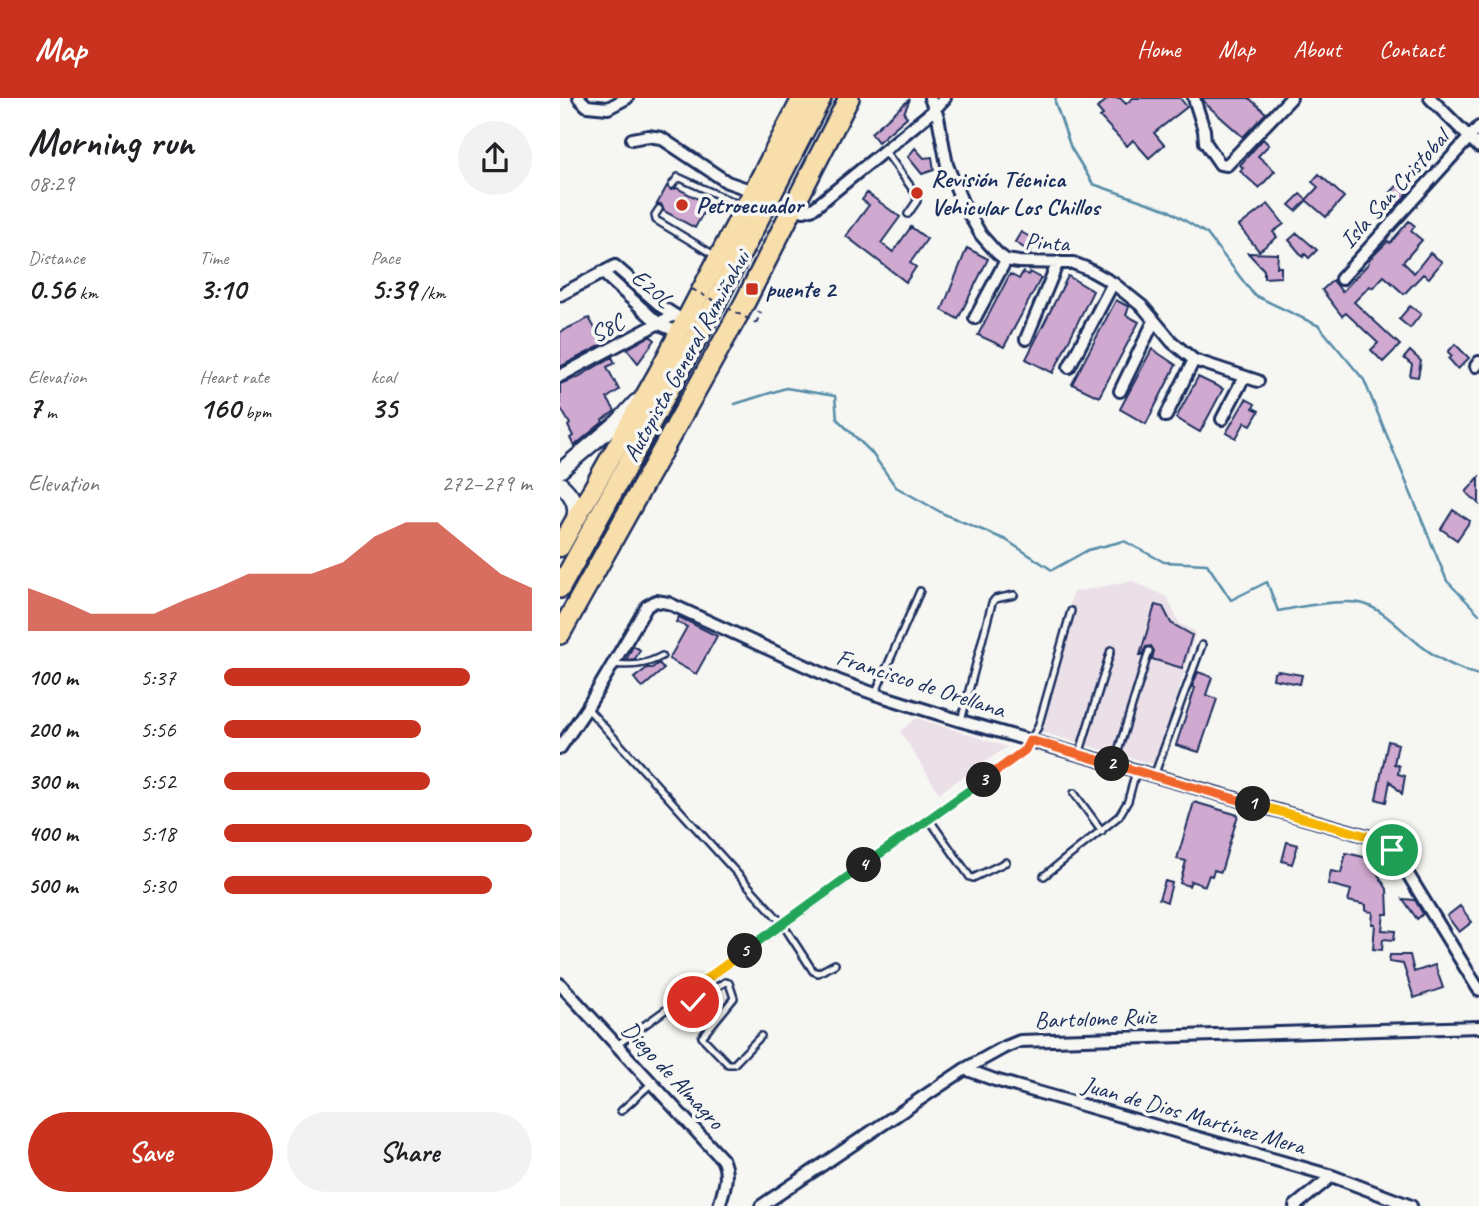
<!DOCTYPE html>
<meta charset="utf-8">
<style>
body{margin:0;font-family:Caveat,sans-serif;background:#f2f2f2;color:#202124;height:100vh;display:flex;flex-direction:column;font-size:26px;white-space:nowrap}
*{box-sizing:border-box;margin:0}
p{font-size:23px;color:#757577}
.icon{flex:none;width:38px;height:38px;fill:none;stroke:currentColor;stroke-width:2;stroke-linecap:round;stroke-linejoin:round}
.map{position:relative;flex:1;overflow:hidden}
.details{display:flex;flex-direction:column;background:#fff;width:560px}
.details>*{flex:none}
.pin{position:absolute;display:grid;place-items:center;width:60px;height:60px;color:#fff;margin:-30px;border:4px solid #fff;border-radius:50%;box-shadow:0 2px 7px #0007}
.km{position:absolute;width:35px;height:35px;margin:-18px;border-radius:50%;background:#222;color:#fff;font-size:19px;line-height:35px;text-align:center}
.round{display:grid;place-items:center;flex:none;width:74px;height:74px;border-radius:37px;background:#f2f2f2}
.overview{display:flex;align-items:center;justify-content:space-between;height:119px;padding:0 28px}
h1{font-size:38px;font-weight:800;line-height:52px}
.figures{display:grid;grid-template-columns:repeat(3,1fr);gap:10px;height:119px;padding:7px 28px}
.figures div{display:grid;align-content:center}
.figures b{font-size:30px;font-weight:800}
.figures small{font-size:19px;font-weight:400}
.figures p{font-size:19px}
.chart{height:196px;padding:14px 28px}
.chart p{display:flex;justify-content:space-between}
.chart svg{width:100%;height:126px;margin-top:7px;fill:#c8321e;opacity:.7}
.primary-button{display:flex;gap:14px;margin-top:auto;padding:14px 28px}
.primary-button a{flex:1;height:80px;border-radius:42px;background:#c8321e;color:#fff;font-size:28px;font-weight:800;line-height:80px;text-align:center}
.primary-button a+a{background:#f2f2f2;color:#202124}
ul{padding:0 28px;list-style:none;font-size:23px}
li{display:grid;grid-template-columns:112px 84px 1fr;align-items:center;height:52px}
li i{height:18px;border-radius:9px;background:#c8321e}
header{display:flex;align-items:center;gap:42px;box-sizing:border-box;height:98px;padding:0 35px;background:#c8321e;color:#fff}
header strong{font-size:33px}
nav{display:flex;gap:38px;margin-inline-start:auto;font-size:24px}
main{display:flex;flex:1;min-height:0}
.map>svg:first-child{display:block}
</style>
<header>
<strong>Map</strong>
<nav><a>Home</a><a>Map</a><a>About</a><a>Contact</a></nav>
</header>
<main>
<section class="details">
<div class="overview"><div><h1>Morning run</h1><p>08:29</p></div><a class="round"><svg class="icon" aria-label="share" viewBox="0 0 24 24"><path d="M12 15V3M7 8l5-5 5 5M5 13v7h14v-7"/></svg></a></div>
<div class="figures">
<div><p>Distance</p><b>0.56<small> km</small></b></div>
<div><p>Time</p><b>3:10</b></div>
<div><p>Pace</p><b>5:39<small> /km</small></b></div>
</div>
<div class="figures">
<div><p>Elevation</p><b>7<small> m</small></b></div>
<div><p>Heart rate</p><b>160<small> bpm</small></b></div>
<div><p>kcal</p><b>35</b></div>
</div>
<div class="chart"><p><span>Elevation</span>272–279 m</p>
<svg viewBox="0 0 160 44" preserveAspectRatio="none"><path d="M0 44V29L10 33L20 38L30 38L40 38L50 33L60 29L70 24L80 24L90 24L100 20L110 11L120 6L130 6L140 15L150 24L160 29V44z"/></svg>
</div>
<ul>
<li><b>100 m</b>5:37<i style="width:80%"></i></li>
<li><b>200 m</b>5:56<i style="width:64%"></i></li>
<li><b>300 m</b>5:52<i style="width:67%"></i></li>
<li><b>400 m</b>5:18<i style="width:100%"></i></li>
<li><b>500 m</b>5:30<i style="width:87%"></i></li>
</ul>
<div class="primary-button"><a>Save</a><a>Share</a></div>
</section>
<div class="map">
<svg width="919" height="1108" viewBox="0 0 919 1108">
<rect width="100%" height="100%" fill="#f6f6f2"/>
<filter id="ink" filterUnits="userSpaceOnUse"><feTurbulence type="fractalNoise" baseFrequency=".0143" numOctaves="2"/><feDisplacementMap in="SourceGraphic" scale="14" xChannelSelector="R" yChannelSelector="G"/><feConvolveMatrix kernelMatrix="1 2 1 2 8 2 1 2 1" color-interpolation-filters="sRGB"/></filter>
<g filter="url(#ink)">
<!-- built -->
<path fill="#ebdfe8" d="M572,483L607,499L619,525L636,534L596,667L474,632L513,494Z
M357,620L447,649L379,695L340,633Z"/>
<g fill="none" stroke-linecap="round" stroke-linejoin="round">
<!-- stream -->
<path stroke="#548ba7" stroke-width="2.5" d="M496,0L495,4L511,50L533,86L608,112L647,136L694,197L759,228L804,282L887,483L919,516
M175,306L226,290L275,298L277,321L311,354L336,389L384,416L446,442L492,472L528,452L564,443L604,464L647,466L671,502L707,484L718,513C738,509 786,500 804,506C823,512 838,529 853,541C872,558 894,570 919,577"/>
</g>
<!-- building -->
<path fill="#d0a9d0" stroke="#1b2f5e" stroke-width="2" d="M549,0H560L566,6L573,0H620L627,9L594,35L604,47L589,60L573,42L567,48L540,19L543,17L537,10Z
M642,0H689L706,15L683,39L647,7Z
M350,1L344,15L347,19L318,44L311,35Z
M703,41L709,47L698,58L715,73L699,90L680,73L683,70L680,67Z
M355,50L364,60L372,59L374,72L362,76L348,59Z
M759,76L784,99L766,119L746,102L758,89L752,84Z
M839,86L848,95L837,108L827,98Z
M107,88L111,92L117,90L148,106L135,130L104,113L101,106H97Z
M307,95L340,119L321,145L333,154L351,129L367,141L350,165L356,169L346,184L286,138L309,107L302,102Z
M740,96L747,102L736,113L729,107Z
M708,106L724,126L713,134L717,139L699,153L679,128Z
M849,123L855,128L851,133L862,142L843,164L854,175L870,155L882,164L869,180L863,176L844,196L824,178L813,190L810,188L794,204L840,247L823,264L811,252L818,245L786,215L782,218L762,192L773,182L782,194L809,165L808,163L828,143L830,145Z
M461,134L477,143L470,154L455,144Z
M737,135L757,152L749,160L745,156L743,159L729,142Z
M407,150L428,161L398,221L382,212Z
M688,155L718,156L717,169H721V179L704,180V172Z
M463,174L468,177L470,174L481,180L444,249L418,237L450,176L459,181Z
M508,178L533,193L493,275L466,261Z
M556,202L569,209L566,217L579,224L539,299L512,286Z
M850,208L861,216L850,230L839,221Z
M29,220L44,246L0,269V234Z
M90,238L95,242L78,265L67,251Z
M895,246L909,260L898,271L889,261L892,258L888,254Z
M592,251L616,267L586,326L560,311Z
M850,253L861,263L858,279L850,278L852,267L844,260Z
M52,259L55,265L47,269L59,292L47,300L55,313L42,322L43,324L14,348L10,340L13,338L8,328L10,326L0,309V286L18,279Z
M638,279L663,291L640,334L616,320Z
M686,301L695,306L693,310L699,313L691,327L685,324L676,340L666,335Z
M919,379V406L906,394Z
M893,412L910,423L897,442L881,431Z
M595,507L603,509L611,525L632,537L622,570L592,561L594,553L591,548L586,549L582,557H580Z
M119,519L157,538L136,576L109,561L127,529L116,524Z
M73,548L80,552L75,561L66,562Z
M99,565L104,571L82,590L74,580L87,570H92Z
M718,573L742,577L740,586L713,581L714,575Z
M638,574L652,579L646,597L657,601L639,654L616,647L635,590L632,589Z
M828,643L838,646L834,666L839,668L838,676L845,678L842,696L830,683L826,704L816,701Z
M634,704L678,717L661,774L654,772L652,778L649,777L645,788L631,783L629,788L620,785L626,763L617,761Z
M727,744L738,747L732,766L722,763Z
M786,755L808,760L827,791L828,816H824L822,832L835,833L834,842L823,841L822,852L813,851L815,826H812L813,814L806,813V807L788,803L791,792L768,786L771,773L781,775Z
M605,783L612,785L607,804L599,801Z
M843,801L855,802L863,816L857,821Z
M900,808L912,824L899,834L887,818Z
M830,857H850L854,874L875,867L883,890L854,900L843,866L829,864Z"/>
<g fill="none" stroke-linecap="round" stroke-linejoin="round">
<defs>
<path id="service" d="M325,53L356,96L357,103L348,116
M112,87L118,79L182,108
M99,111L95,117L96,122L154,157
M53,566C71,568 86,567 102,558
M315,596L360,493
M27,610L222,825L253,873L258,875L275,866
M401,623L432,505L435,501L454,497
M519,657L551,552
M554,666L589,553
M594,678L642,547
M514,695L542,733
M369,721L410,779L413,780L446,764
M484,778L559,718L568,703L576,673
M123,899L131,905L165,884L169,885L174,900L142,939L168,966H174L201,938
M57,947L465,652L478,629L511,513
M61,1013L92,985"/>
<path id="minor" d="M19,0L27,8L48,10L67,0
M370,0L378,19L387,67L402,104L421,137L437,155L446,162L459,164L513,165L528,171L553,185L583,209L612,244L634,262L698,283
M634,0L644,32L645,44L660,66L667,67L731,0
M870,0L919,49
M72,41L88,38L101,40L167,84L193,93
M233,110L244,113L254,110L374,12L385,0
M42,174L99,226L118,234
M781,181L919,29
M0,197L55,168L102,209L124,223
M415,220L446,162
M466,241L498,164
M916,268L919,264
M509,269L553,185
M0,278L112,218
M560,293L594,223
M606,318L634,262
M662,321L684,279
M0,650L27,610L87,508L96,503L108,505L279,583L315,596L401,623L814,740L832,752L843,768L919,892
M0,886L162,1061C170,1077 164,1091 159,1108
M405,971L435,982L772,1078L851,1108
M201,1108L405,971L443,950L460,943L919,929
M735,1108L772,1078"/>
<path id="tertiary" d="M0,373L59,323L76,304
M0,386C12,396 19,408 13,424"/>
<path id="primary" d="M0,449L98,275L242,0"/>
<path id="trunk" d="M0,490L143,229L261,0
M0,536L184,206L289,0"/>
</defs>
<!-- service casing -->
<use href="#service" stroke="#1b2f5e" stroke-width="10"/>
<!-- minor casing -->
<use href="#minor" stroke="#1b2f5e" stroke-width="16"/>
<!-- tertiary casing -->
<use href="#tertiary" stroke="#1b2f5e" stroke-width="19"/>
<!-- primary casing -->
<use href="#primary" stroke="#1b2f5e" stroke-width="23"/>
<!-- trunk casing -->
<use href="#trunk" stroke="#1b2f5e" stroke-width="24"/>
<!-- path -->
<path stroke="#1b2f5e" stroke-width="2" stroke-dasharray="5 5" stroke-linecap="butt" d="M196,225L201,215L197,213"/>
<!-- service -->
<use href="#service" stroke="#f6f6f2" stroke-width="5"/>
<!-- minor -->
<use href="#minor" stroke="#f6f6f2" stroke-width="10"/>
<!-- tertiary -->
<use href="#tertiary" stroke="#f6f6f2" stroke-width="14"/>
<!-- primary -->
<use href="#primary" stroke="#f8deab" stroke-width="18"/>
<!-- trunk -->
<use href="#trunk" stroke="#f8deab" stroke-width="19"/>
<!-- path-bridge -->
<path stroke="#1b2f5e" stroke-width="2" stroke-dasharray="5 5" stroke-linecap="butt" d="M132,191L196,225"/>
</g>
</g>
<g fill="none" stroke-linecap="round" stroke-linejoin="round" filter="url(#ink)">
<defs>
<path id="split-1" d="M693,706L814,740L832,752"/>
<path id="split-2" d="M552,666L693,706"/>
<path id="split-3" d="M424,682L465,652L470,642L552,666"/>
<path id="split-4" d="M304,767L424,682"/>
<path id="split-5" d="M185,853L304,767"/>
<path id="split-6" d="M133,904L129,905L123,898L185,853"/>
</defs>
<!-- split-1 casing -->
<use href="#split-1" stroke="#fff" stroke-width="14"/>
<!-- split-2 casing -->
<use href="#split-2" stroke="#fff" stroke-width="14"/>
<!-- split-3 casing -->
<use href="#split-3" stroke="#fff" stroke-width="14"/>
<!-- split-4 casing -->
<use href="#split-4" stroke="#fff" stroke-width="14"/>
<!-- split-5 casing -->
<use href="#split-5" stroke="#fff" stroke-width="14"/>
<!-- split-6 casing -->
<use href="#split-6" stroke="#fff" stroke-width="14"/>
<!-- split-1 -->
<use href="#split-1" stroke="#f5b400" stroke-width="9"/>
<!-- split-2 -->
<use href="#split-2" stroke="#f0652b" stroke-width="9"/>
<!-- split-3 -->
<use href="#split-3" stroke="#f0652b" stroke-width="9"/>
<!-- split-4 -->
<use href="#split-4" stroke="#22a559" stroke-width="9"/>
<!-- split-5 -->
<use href="#split-5" stroke="#22a559" stroke-width="9"/>
<!-- split-6 -->
<use href="#split-6" stroke="#f5b400" stroke-width="9"/>
</g>
<!-- markers -->
<g fill="#c8321e" stroke="#f6f6f2" stroke-width="2.5">
<circle cx="357" cy="95" r="7"/>
<circle cx="122" cy="107" r="7"/>
<rect x="185" y="184" width="14" height="14" rx="3.5"/>
</g>
<g text-anchor="middle" dominant-baseline="central" stroke-width="7" stroke-linejoin="round" paint-order="stroke">
<!-- poi labels -->
<g font-size="24" font-weight="bold" fill="#1b2f5e" stroke="#f6f6f2" text-anchor="start">
<text x="371" y="81">Revisión Técnica<tspan x="371" dy="28">Vehicular Los Chillos</tspan></text>
<text x="136" y="107">Petroecuador</text>
<text x="206" y="191">puente 2</text>
</g>
<!-- street labels -->
<g font-size="24" fill="#1b2f5e" stroke="#f6f6f2">
<text transform="translate(834 91) rotate(-48)">Isla San Cristobal</text>
<text transform="translate(487 144) rotate(4)">Pinta</text>
<text transform="translate(92 190) rotate(41)">E20L</text>
<text transform="translate(47 230) rotate(-28)">S8C</text>
<text transform="translate(126 258) rotate(-61)">Autopista General Rumiñahui</text>
<text transform="translate(361 585) rotate(18)">Francisco de Orellana</text>
<text transform="translate(535 920) rotate(-2)">Bartolome Ruiz</text>
<text transform="translate(113 977) rotate(47)">Diego de Almagro</text>
<text transform="translate(634 1017) rotate(16)">Juan de Dios Martínez Mera</text>
</g>
</g>
</svg>
<div class="pin" style="left:832px;top:752px;background:#1e9e55"><svg class="icon" aria-label="arrive" viewBox="0 0 24 24"><path d="M6 21V4h12l-3 4 3 4H6"/></svg></div>
<div class="pin" style="left:133px;top:904px;background:#d93025"><svg class="icon" aria-label="check" viewBox="0 0 24 24"><path d="M5 12l5 5 9-10"/></svg></div>
<b class="km" style="left:693px;top:706px">1</b>
<b class="km" style="left:552px;top:666px">2</b>
<b class="km" style="left:424px;top:682px">3</b>
<b class="km" style="left:304px;top:767px">4</b>
<b class="km" style="left:185px;top:853px">5</b>
</div>
</main>
